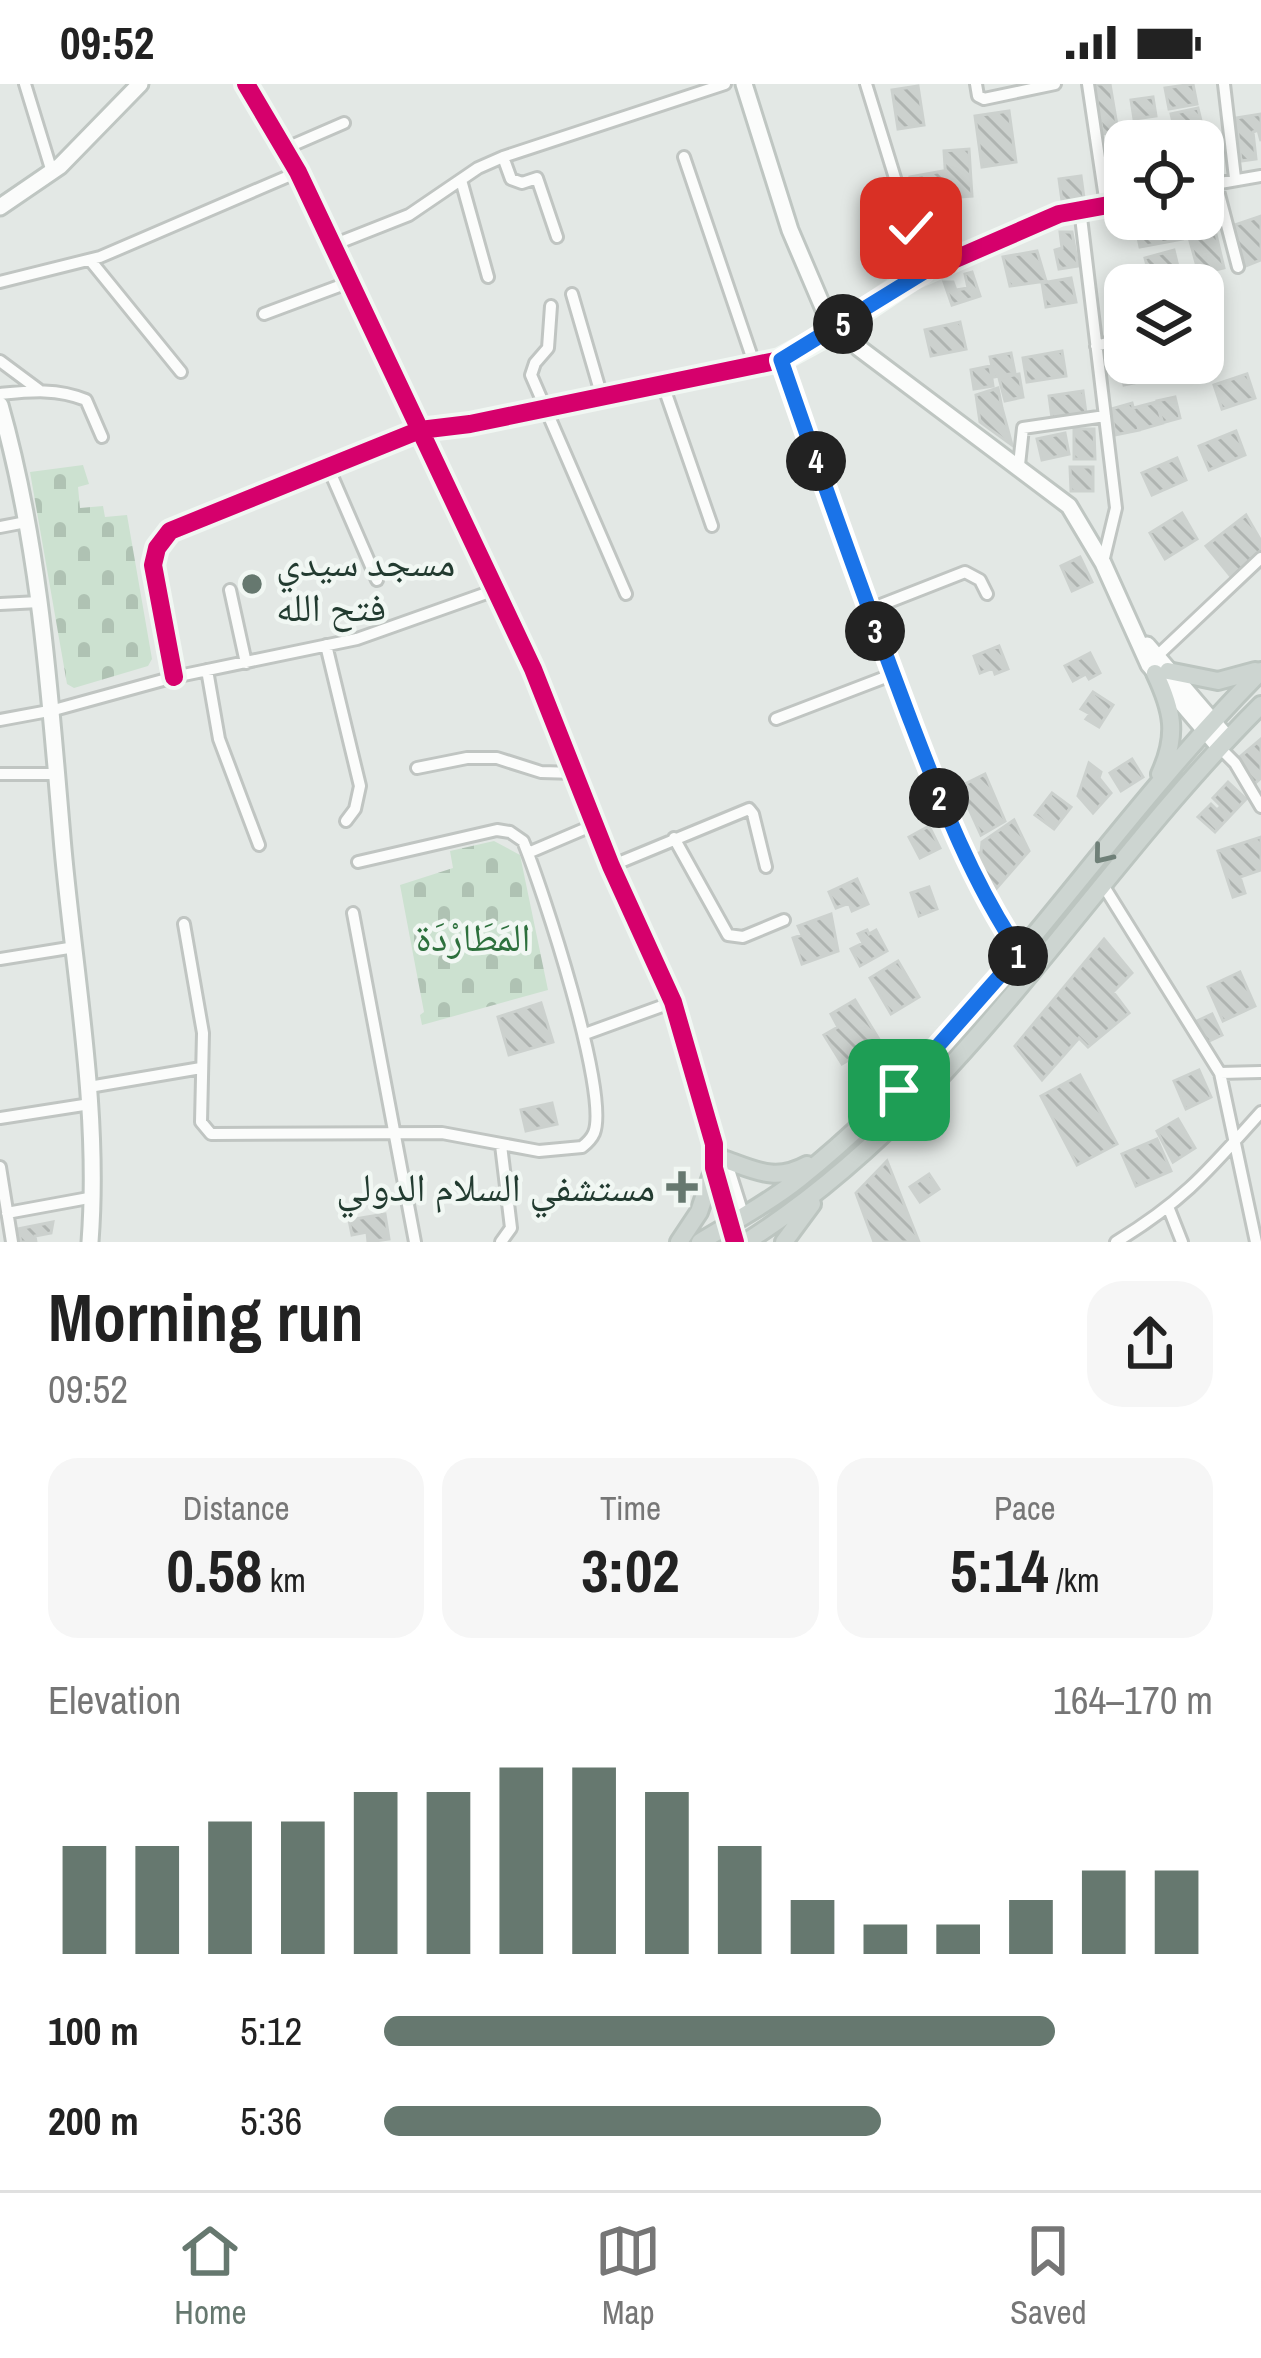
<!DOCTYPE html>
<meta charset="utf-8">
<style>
body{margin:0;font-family:"Archivo Narrow","Noto Naskh Arabic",sans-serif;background:#f6f6f6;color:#222;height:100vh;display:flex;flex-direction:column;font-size:45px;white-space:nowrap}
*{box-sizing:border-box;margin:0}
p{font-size:39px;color:#767676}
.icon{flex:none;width:66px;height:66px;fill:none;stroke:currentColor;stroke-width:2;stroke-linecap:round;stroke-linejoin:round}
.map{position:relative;height:1158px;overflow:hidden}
.sheet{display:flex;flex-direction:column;background:#fff;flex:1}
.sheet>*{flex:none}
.controls{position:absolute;left:1104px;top:36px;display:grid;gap:24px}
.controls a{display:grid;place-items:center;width:120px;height:120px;border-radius:24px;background:#fff;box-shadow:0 6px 18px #0003;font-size:60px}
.pin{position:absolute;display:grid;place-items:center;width:102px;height:102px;color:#fff;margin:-51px;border-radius:24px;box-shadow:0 6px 18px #0006}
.km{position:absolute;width:60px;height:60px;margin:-30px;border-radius:50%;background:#222;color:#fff;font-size:33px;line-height:60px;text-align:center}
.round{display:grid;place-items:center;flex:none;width:126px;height:126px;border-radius:36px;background:#f6f6f6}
.overview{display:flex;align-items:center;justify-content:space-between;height:204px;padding:0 48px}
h1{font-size:66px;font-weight:700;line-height:90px}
.figures{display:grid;grid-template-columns:repeat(3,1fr);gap:18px;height:204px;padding:12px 48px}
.figures div{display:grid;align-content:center;border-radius:30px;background:#f6f6f6;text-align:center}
.figures b{font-size:60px;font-weight:700}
.figures small{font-size:33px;font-weight:400}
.figures p{font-size:33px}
.chart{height:336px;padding:24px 48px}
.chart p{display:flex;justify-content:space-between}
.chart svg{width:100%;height:216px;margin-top:12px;stroke:#66786f;stroke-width:6}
ul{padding:0 48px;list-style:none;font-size:39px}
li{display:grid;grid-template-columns:192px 144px 1fr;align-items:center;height:90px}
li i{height:30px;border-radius:15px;background:#66786f}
.status{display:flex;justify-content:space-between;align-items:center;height:84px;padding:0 60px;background:#fff;direction:ltr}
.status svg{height:33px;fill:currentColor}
.tabs{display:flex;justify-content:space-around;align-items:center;height:168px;border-top:3px solid #e0e0e0;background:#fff;font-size:33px;color:#767676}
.tabs a{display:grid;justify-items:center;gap:6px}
.tabs .current{color:#66786f}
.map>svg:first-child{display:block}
</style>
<div class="status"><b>09:52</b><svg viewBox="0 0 49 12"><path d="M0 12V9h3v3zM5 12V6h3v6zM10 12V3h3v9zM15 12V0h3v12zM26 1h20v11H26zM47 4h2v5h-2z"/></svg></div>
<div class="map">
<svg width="1261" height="1158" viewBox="0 0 1261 1158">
<defs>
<pattern id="cemetery-stones" width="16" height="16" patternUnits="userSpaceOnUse" patternTransform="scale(3)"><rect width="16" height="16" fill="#cce1d0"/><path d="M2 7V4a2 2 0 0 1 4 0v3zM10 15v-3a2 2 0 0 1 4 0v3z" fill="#afc2b3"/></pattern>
<pattern id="building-back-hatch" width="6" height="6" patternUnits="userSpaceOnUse" patternTransform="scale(3)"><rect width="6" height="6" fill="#ccd1ce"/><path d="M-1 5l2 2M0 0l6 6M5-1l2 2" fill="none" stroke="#afb4b1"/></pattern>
</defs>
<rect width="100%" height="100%" fill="#e3e8e5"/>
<!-- cemetery -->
<path fill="url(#cemetery-stones)" d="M83,381L89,400L78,403L80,424L103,422L105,433L127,431L152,575L148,582L74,604L67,600L30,388Z
M494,757L520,771L548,906L422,941L420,931L424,928L400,801L453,784L450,767Z"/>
<!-- building -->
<path fill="url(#building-back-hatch)" stroke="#ccd1ce" stroke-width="3" d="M1094,0H1110L1118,47L1103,50Z
M1193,0L1197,20L1169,25L1165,4Z
M918,2L924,41L898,45L892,6Z
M1153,13L1156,32L1134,35L1131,16Z
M1198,24L1203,45L1176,51L1171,30Z
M1009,27L1016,78L982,83L975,32Z
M1261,30V57L1258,46L1253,48L1256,75L1241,77L1236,34Z
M969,65L972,112L947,114L944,67Z
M943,87L952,138L919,144L910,93Z
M1081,92L1084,114L1062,117L1059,95Z
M1261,132V176L1243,183L1229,143Z
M1134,135H1174L1182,155L1140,163Z
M1060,148H1072L1078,182L1059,185L1055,166L1062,164Z
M1216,150L1224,184L1199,190L1190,157Z
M1174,166L1181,195L1152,201L1145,174Z
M1037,167L1046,197L1010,202L1003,173Z
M972,188L980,212L952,221L944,198H953L956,206L968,204L965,190Z
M1071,194L1076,218L1046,223L1042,199Z
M960,238L966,265L931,272L925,246Z
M1062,267L1066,292L1027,298L1023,274Z
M1011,269L1015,289L994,293L990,273Z
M1125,272V279H1145L1148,296L1124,301L1118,274Z
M990,282L993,302L974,305L971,286Z
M1019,290L1023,313L1005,317L999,294Z
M1247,290L1255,314L1222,325L1214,301Z
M998,304L1002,324L1012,361L980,338L976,311Z
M1083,307L1086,329L1052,334L1049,312Z
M1175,313L1180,334L1162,339L1157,317Z
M1156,318L1163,339L1139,346L1133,324Z
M1132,319L1139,346L1115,351L1111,325Z
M1074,345H1094L1095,375H1074Z
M1236,347L1245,371L1209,386L1199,362Z
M1065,349L1069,370L1042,376L1037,355Z
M1177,374L1186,396L1152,411L1142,389Z
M1070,383H1093V407H1071Z
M1182,429L1197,455L1165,475L1150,449Z
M1246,431L1261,457V466L1233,495L1206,462Z
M1080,473L1092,498L1072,507L1061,482Z
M999,562L1008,585L995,590L993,584L980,589L974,572Z
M1090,569L1100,589L1089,595L1086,590L1073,597L1065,582Z
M1093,608L1113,621L1099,643L1086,635L1090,630L1081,625Z
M1261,655V694L1254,700L1235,677Z
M1132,675L1143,693L1121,707L1110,689Z
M1089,679L1101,688L1099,694L1111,709L1093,729L1078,712Z
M985,690L1005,737L981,751L959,703Z
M1228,698L1246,715L1215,748L1198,733L1211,720L1217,726L1221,722L1213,714Z
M1052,709L1071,723L1054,745L1035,731Z
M1014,736L1029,767L988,814L970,773L981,768L982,758Z
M929,742L940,764L920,774L909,753Z
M1261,753V786L1240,793L1245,809L1233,813L1218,767Z
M857,795L868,820L852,827L849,819L836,824L829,808Z
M929,803L937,825L919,832L911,809Z
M831,830L838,867L802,880L793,854L802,851L798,842Z
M867,846L869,850L876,846L887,867L860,882L851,865L863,859L858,850Z
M1104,855L1132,889L1113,908L1129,929L1088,963L1079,954L1042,996L1015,962Z
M898,877L919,913L891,930L870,894Z
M1240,888L1255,922L1223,937L1208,903Z
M855,916L880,957L842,980L824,951L838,943L831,930Z
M541,919L553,958L509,971L498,933Z
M1212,930L1222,951L1207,958L1197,937Z
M1199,986L1211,1013L1186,1025L1174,997Z
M1080,991L1117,1060L1077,1081L1041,1012Z
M552,1019L557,1040L526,1047L521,1026Z
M1178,1035L1195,1064L1173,1078L1157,1047Z
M1157,1055L1171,1087L1136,1102L1122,1070Z
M887,1077L919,1158H874L856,1109Z
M929,1090L939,1105L920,1118L910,1103Z
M385,1130L389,1155L368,1158L367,1148L352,1151L349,1136Z
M53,1138L51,1149L35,1152L36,1158H21L18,1145Z"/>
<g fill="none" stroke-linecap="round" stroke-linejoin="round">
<defs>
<path id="street" d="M25,0L52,88
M246,0L298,88L533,585L611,782L673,918L714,1060V1084L728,1139
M866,0L924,188
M976,0L978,12L984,15L1055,0
M1088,0L1106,121
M1224,0L1235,94
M284,65L344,39
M503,73L511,95L522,99L537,94L557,153
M684,73L755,282
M461,96L488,193
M1216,99L1238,183
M1203,102L1261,92
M1080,125L1116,424L1103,478
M333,161L409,131L478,84L503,73L725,0
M90,176L181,288
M0,198L100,173L298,88
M572,210L602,313
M551,222L548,264L535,279L531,291L626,510
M264,230L350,198
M1096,262L1125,254
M780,276C822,395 864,513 908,630C940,714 969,795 1020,869
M0,277L39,306
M663,301L712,442
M0,310C30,307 57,304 86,316L102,353
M1019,381L1023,344L1105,332
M328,383L377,496
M0,443L26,438
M230,506L246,579
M0,520L39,518
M868,526L965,488L980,496L987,510
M326,561L360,702L355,725L346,737
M1156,573L1261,474
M207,586L219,655L259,761
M174,593L153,481L157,464L170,447L420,346L470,340L780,276L835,246L914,193L1059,130L1125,118
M776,635L891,591
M0,636L54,626L174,593L357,555L498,505
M1219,663L1235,679L1261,723
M417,684L467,674H497L541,688L576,689
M0,690H58
M674,754L728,851L743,853L784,836
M528,769L596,740
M611,782L749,725L753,730L766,783
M1103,801L1220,989L1256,1158
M353,829L415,1158
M184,840L203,949L201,1038L211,1050L442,1049L539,1067L582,1063C587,1059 591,1056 594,1049C610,1010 542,803 523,757L510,748L497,746L358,778
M0,875L75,863
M585,950L673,918
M1220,989L1261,988
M89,1003L201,984
M0,1034L90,1020
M714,1060L726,1076L743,1130
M501,1061L511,1144L501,1158
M0,1083L12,1158
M1169,1125L1182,1158
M7,1129L94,1113
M1116,1158C1185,1116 1209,1086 1261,1028"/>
<path id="secondary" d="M744,0L790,146L825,228L859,264L1069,422L1103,479L1149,581L1219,663
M0,123L60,82L140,0
M0,321C41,465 50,616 63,765C75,896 100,1026 90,1158
M1147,561L1227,654
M728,1139L735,1158"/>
<path id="primary" d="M1168,587L1218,597L1255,587
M1155,589C1173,627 1178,651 1160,690
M726,1076C757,1087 776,1098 807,1081
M679,1158L699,1128L714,1084
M700,1158C733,1138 770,1118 800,1094C980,950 1100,749 1261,587
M746,1158C961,1022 1085,796 1261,621
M784,1158L812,1120"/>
</defs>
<!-- street casing -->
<use href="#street" stroke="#c0c5c2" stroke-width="16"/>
<!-- secondary casing -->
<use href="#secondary" stroke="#bfc6c2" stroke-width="21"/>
<!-- primary casing -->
<use href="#primary" stroke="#bcc5c0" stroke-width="22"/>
<!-- street -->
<use href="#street" stroke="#fbfcfb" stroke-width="10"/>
<!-- secondary -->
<use href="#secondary" stroke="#fbfcfb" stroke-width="15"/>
<!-- primary -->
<use href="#primary" stroke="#cdd5d1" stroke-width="16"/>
<defs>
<path id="cycleway" d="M246,0L298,88L533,585L611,782L673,918L714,1060V1084L735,1158
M174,593L153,481L157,464L170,447L420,346L470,340L780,276L835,246L914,193L1059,130L1125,118"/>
</defs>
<!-- cycleway casing -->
<use href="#cycleway" stroke="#f1f7f3" stroke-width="26"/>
<!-- cycleway -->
<use href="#cycleway" stroke="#d6006c" stroke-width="18"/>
</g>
<!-- one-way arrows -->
<defs><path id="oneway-chevron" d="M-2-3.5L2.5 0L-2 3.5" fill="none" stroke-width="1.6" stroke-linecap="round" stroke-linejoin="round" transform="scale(3)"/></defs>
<use stroke="#6f8078" href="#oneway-chevron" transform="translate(1102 771) rotate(129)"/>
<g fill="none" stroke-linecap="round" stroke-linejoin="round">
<defs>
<path id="route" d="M899,1006L1020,869C970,795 940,714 908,630C864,513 822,395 781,276L924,188L911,144"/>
</defs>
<!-- route casing -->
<use href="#route" stroke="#fff" stroke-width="24"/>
<!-- route -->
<use href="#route" stroke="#1a73e8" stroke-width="15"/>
</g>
<!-- markers -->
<g fill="#66786f" stroke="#f1f7f3" stroke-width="4.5">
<circle cx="252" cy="500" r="12"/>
<path d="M676 1085h12v12h12v12h-12v12h-12v-12h-12v-12h12z"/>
</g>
<g text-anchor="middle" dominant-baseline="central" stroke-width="9" stroke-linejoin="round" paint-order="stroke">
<!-- poi labels -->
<g font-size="39" fill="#223b30" stroke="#f1f7f3" text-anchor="start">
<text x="276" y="478">مسجد سيدي<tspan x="276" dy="45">فتح الله</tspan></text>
<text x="655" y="1103" text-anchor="end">مستشفي السلام الدولي</text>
</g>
<!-- park labels -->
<g font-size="39" fill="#2d703d" stroke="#f1f7f3">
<text x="473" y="853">المَطَارْدَة</text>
</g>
</g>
</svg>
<div class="controls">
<a><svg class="icon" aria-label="locate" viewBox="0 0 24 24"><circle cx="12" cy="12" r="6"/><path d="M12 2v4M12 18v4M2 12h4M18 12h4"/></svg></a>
<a><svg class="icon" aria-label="layers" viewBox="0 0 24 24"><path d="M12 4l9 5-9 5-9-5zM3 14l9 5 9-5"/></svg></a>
</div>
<div class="pin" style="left:899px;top:1006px;background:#1e9e55"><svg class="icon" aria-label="arrive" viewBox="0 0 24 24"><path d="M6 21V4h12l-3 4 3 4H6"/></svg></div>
<div class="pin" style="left:911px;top:144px;background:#d93025"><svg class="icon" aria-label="check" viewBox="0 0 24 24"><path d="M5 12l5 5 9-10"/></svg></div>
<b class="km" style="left:1018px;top:872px">1</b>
<b class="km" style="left:939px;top:714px">2</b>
<b class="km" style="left:875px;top:547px">3</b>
<b class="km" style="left:816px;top:377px">4</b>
<b class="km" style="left:843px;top:240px">5</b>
</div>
<section class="sheet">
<div class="overview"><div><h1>Morning run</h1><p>09:52</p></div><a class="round"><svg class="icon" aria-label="share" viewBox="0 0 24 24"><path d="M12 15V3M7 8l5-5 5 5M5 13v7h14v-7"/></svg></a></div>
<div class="figures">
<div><p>Distance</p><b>0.58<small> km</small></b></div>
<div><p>Time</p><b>3:02</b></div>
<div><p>Pace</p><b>5:14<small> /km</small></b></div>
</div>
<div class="chart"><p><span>Elevation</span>164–170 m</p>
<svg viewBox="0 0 160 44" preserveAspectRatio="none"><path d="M5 44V22M15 44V22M25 44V17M35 44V17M45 44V11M55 44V11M65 44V6M75 44V6M85 44V11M95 44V22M105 44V33M115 44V38M125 44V38M135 44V33M145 44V27M155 44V27"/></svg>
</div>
<ul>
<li><b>100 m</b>5:12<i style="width:81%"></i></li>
<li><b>200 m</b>5:36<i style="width:60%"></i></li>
</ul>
</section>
<nav class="tabs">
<a class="current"><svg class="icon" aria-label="home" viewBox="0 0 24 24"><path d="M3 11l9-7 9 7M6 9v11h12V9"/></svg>Home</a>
<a><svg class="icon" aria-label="map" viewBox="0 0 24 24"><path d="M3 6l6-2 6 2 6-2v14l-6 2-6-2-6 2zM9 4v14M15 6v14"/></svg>Map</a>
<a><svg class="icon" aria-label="saved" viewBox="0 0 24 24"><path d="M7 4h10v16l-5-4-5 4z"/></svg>Saved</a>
</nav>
